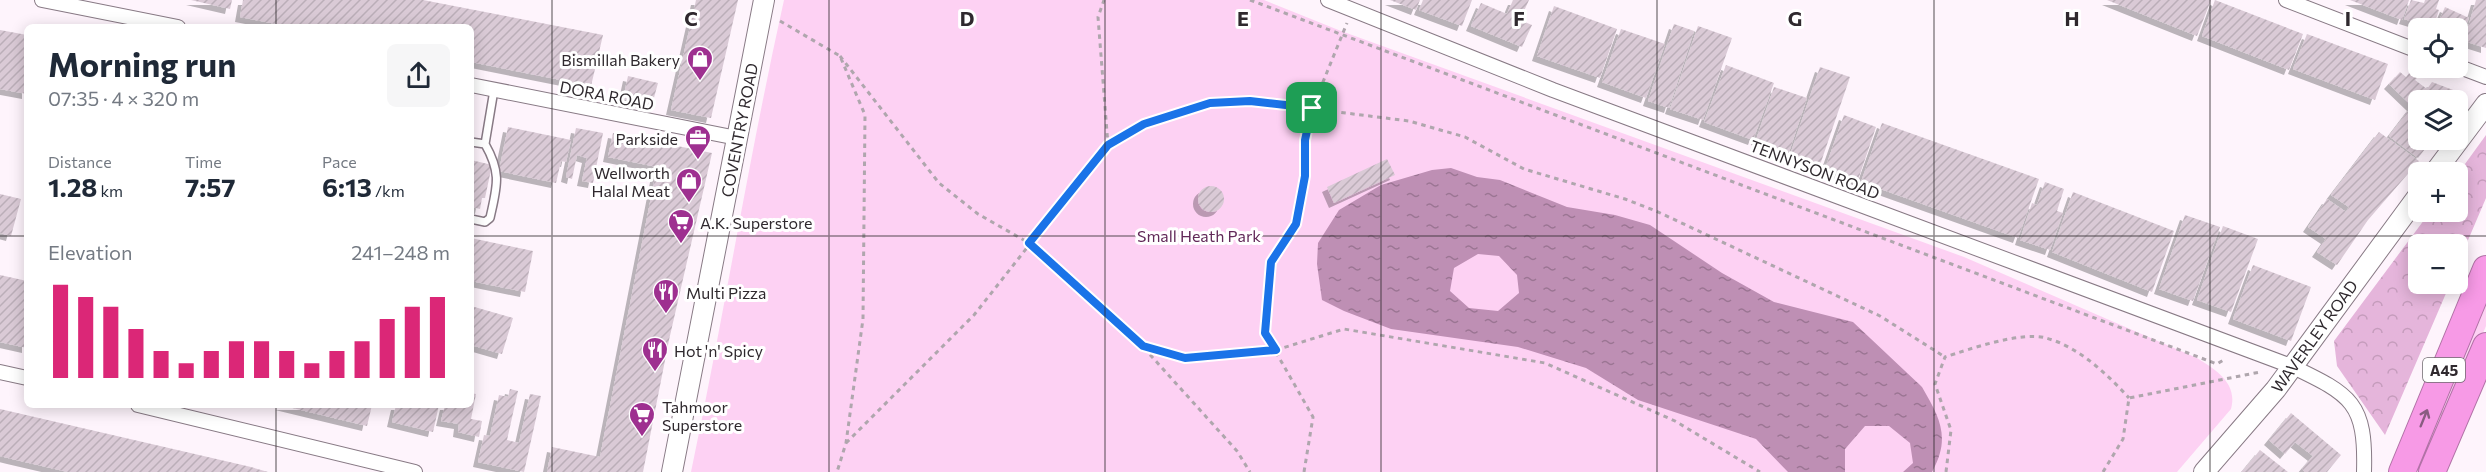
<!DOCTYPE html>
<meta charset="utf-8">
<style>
body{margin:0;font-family:Commissioner,sans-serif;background:#f6f6f7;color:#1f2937;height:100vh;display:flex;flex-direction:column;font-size:22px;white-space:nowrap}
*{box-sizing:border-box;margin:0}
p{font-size:20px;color:#747a83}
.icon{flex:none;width:33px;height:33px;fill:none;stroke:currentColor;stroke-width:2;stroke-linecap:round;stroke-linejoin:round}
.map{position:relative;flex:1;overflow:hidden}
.side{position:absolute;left:24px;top:24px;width:450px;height:384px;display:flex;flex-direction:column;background:#fff;border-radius:9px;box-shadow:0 3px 15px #0003}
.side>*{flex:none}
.fabs{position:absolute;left:2408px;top:18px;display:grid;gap:12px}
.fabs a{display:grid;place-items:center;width:60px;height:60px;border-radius:9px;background:#fff;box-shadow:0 3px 15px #0003;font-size:30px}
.pin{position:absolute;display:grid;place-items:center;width:51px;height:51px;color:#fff;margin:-26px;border-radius:12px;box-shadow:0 3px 9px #0006}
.round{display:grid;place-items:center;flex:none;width:63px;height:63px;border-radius:9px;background:#f6f6f7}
.overview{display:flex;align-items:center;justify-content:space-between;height:102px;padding:0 24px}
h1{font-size:33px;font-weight:700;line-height:45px}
.figures{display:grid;grid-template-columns:repeat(3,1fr);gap:9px;height:102px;padding:6px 24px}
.figures div{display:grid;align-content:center}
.figures b{font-size:26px;font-weight:700}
.figures small{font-size:16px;font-weight:400}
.figures p{font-size:16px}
.chart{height:168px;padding:12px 24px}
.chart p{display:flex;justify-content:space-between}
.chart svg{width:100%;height:108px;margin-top:6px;stroke:#db2777;stroke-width:6}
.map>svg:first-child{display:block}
</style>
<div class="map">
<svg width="2486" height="472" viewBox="0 0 2486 472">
<defs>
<pattern id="grass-tufts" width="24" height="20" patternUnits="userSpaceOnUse" patternTransform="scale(1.5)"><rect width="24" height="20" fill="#fdd1f3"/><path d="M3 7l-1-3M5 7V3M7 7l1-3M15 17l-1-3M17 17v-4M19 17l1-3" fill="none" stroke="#d9b3d1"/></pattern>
<pattern id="forest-crowns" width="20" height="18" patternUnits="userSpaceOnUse" patternTransform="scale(1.5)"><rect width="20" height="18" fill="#e5b5db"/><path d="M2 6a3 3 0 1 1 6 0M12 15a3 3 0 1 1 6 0" fill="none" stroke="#c59cbc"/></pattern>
<pattern id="water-ripples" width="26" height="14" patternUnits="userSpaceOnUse" patternTransform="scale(1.5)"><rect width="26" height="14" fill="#be8fb4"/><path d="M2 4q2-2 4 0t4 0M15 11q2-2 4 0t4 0" fill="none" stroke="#9b7593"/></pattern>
<pattern id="building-hatch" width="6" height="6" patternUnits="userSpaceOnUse" patternTransform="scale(1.5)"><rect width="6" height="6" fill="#dacad6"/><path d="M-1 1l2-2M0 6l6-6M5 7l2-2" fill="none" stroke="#bbaeb8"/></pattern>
<filter id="shadow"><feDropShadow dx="-5" dy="5" stdDeviation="0" flood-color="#0004"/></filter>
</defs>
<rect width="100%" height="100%" fill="#fef4fc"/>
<!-- grass -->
<path fill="url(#grass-tufts)" d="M2486,298V326L2424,472H2412Z"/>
<!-- forest -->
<path fill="url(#forest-crowns)" d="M2486,135V198L2457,266V244H2418V284H2450L2385,435L2337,366L2334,341L2430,212H2457V175Z"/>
<!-- park -->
<path fill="#fdd1f3" d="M784,0H1264L1341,31L1964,257L2197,358C2216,370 2238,383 2231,409L2177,472H691C724,315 749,157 784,0Z"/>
<!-- water -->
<path fill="url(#water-ripples)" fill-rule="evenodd" d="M1451,168L1477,177L1500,180L1567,207L1615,215L1650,225L1722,273L1774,302L1853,322L1922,387C1940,418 1951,438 1932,472H1903L1913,463L1910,443L1889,426H1865L1845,449V472H1788L1756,439L1638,400L1586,368L1518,347L1391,329L1344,311L1322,300L1317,264L1318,243L1339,210L1381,185L1432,170ZM1478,254L1499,256L1517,275L1519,293L1498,311L1469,308L1450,291L1454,268Z"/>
<!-- building -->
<path fill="url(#building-hatch)" filter="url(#shadow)" d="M191,0H232L230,9Z
M243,0H423L603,35L591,86L471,62V27H292L240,17Z
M696,0H738L711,118L671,110Z
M1390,0H1420L1416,10Z
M1423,0H1472L1462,26L1419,10Z
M1513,0H1529L1520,20L1532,25L1522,47L1471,26L1481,3L1507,14Z
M2107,0H2211L2197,36Z
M2215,0L2303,34L2289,70L2202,36Z
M2350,0H2409L2402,20Z
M2411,0L2424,3L2425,0H2439L2436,9L2439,10L2433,28L2404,19Z
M2476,0H2486V48L2464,41Z
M1554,6L1617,29L1600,78L1537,56Z
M2445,7L2469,18L2460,38L2457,37V28H2436Z
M1674,24L1694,31L1669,108L1648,101Z
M1698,26L1732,38L1703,120L1670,109Z
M1621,29L1665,44L1646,98L1602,82Z
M0,30L27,35V94L0,89Z
M2307,34L2388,64L2375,100L2293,69Z
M1726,65L1774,83L1753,140L1704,122Z
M1820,67L1850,77L1820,165L1790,155Z
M2400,72L2406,77L2410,72L2419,76L2415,80L2427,89L2432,82L2461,93L2462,100L2457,107V100H2418V140H2432L2418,158L2389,136L2412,106L2389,84Z
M628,76L658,83L652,105L623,99Z
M1774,87L1807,98L1789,152L1756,140Z
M1844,115L1876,127L1858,180L1825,169Z
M1882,123L2039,179L2018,238L1861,182Z
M508,127L571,140L566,162L561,161L556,183L499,171Z
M576,128L603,133L593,183L582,181L587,158L577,155L572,179L566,177Z
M2379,132L2419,161L2368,220L2337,265L2317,252L2326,239L2308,227L2327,199L2346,212L2349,207L2331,195Z
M613,133L712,153L669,340L643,472H547L552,447L600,457L657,167L608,157Z
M1387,159L1395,175L1334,203L1327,187Z
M471,160L492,165L485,198H482L480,209L471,207Z
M2045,182L2064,189L2057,211L2063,213L2050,250L2020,240L2032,203L2037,205Z
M1198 199a13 13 0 1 1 26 0a13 13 0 1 1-26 0Z
M2073,192L2174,231L2152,292L2052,252Z
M0,194L21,199L11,236L0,233Z
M2185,215L2220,227L2193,301L2159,289Z
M2223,226L2258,239L2231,312L2197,300Z
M471,238L533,251L525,292L471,281Z
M2253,265L2311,287L2291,341L2233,319Z
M0,275L27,281V348L0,342Z
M471,306L513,318L502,354L471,345Z
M510,389L518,391L507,440L519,443L530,394L541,396L524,472L478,462L484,435L490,436L499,395L508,397Z
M471,393L476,394L471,419L482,421L479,437L458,432L459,424L441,421L445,405H471Z
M280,405H372L367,426Z
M396,405H439L433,432L392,422Z
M0,409L251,467L268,472H68L12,459L0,456Z
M2291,413L2341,455L2327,472H2305L2302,469L2313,456L2295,442L2285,454L2269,440Z
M2260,450L2288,472H2242Z"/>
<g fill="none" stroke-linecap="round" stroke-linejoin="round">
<defs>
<path id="lane" d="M471,142L485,144L494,90
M471,219L485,222L490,218C497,186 502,174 485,144"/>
<path id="street" d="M42,0L178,27
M1328,0L1553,90L2291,366C2352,395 2366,403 2364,472
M2286,0L2418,51
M2457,66L2486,77
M471,85L737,138
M0,372L27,378
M138,405L415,472"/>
<path id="secondary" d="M2435,172L2486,104
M672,472L764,0
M2204,472L2276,389L2418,196"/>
<path id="highway" d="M2402,472L2486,269
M2432,472L2486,346"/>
</defs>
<!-- lane casing -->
<use href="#lane" stroke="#887a85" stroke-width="10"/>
<!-- street casing -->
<use href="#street" stroke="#887a85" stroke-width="16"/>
<!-- secondary casing -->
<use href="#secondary" stroke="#887a85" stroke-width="22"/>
<!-- highway casing -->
<use href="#highway" stroke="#b172a6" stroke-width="28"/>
<!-- path -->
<path stroke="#afa6ad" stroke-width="3" stroke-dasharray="4.5 4.5" stroke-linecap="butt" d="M1250,0L2217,364L2225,359
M780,21L840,56L865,115L863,319L846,443L837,472
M840,56L939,183L978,214L1029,243L1143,346L1185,358L1276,350L1344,329L1545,363L1675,421L1760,472
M1108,145L1144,124L1210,103L1250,101L1409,121L1465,137L1524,169L1625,199L1656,211L1880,316L1945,357
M1144,348L1237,451L1250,472
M846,443L974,315L1108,145L1098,17L1104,0
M1304,472L1313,417L1265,333L1271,262L1295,224L1305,176V140L1312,109L1347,23
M1946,472L1951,430L1935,384L1945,357C1970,349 2021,331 2046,338C2079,347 2107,374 2129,398
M2103,472L2123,439L2129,398L2260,372"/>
<!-- lane -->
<use href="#lane" stroke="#fff" stroke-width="7"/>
<!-- street -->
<use href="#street" stroke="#fff" stroke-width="14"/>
<!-- secondary -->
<use href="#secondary" stroke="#fff" stroke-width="20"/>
<!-- highway -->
<use href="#highway" stroke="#f79ae6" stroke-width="26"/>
</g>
<!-- one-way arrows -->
<defs><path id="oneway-shaft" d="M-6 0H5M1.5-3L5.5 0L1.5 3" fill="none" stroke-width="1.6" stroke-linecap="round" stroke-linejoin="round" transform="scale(1.5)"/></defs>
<use stroke="#895c81" href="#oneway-shaft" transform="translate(2424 418) rotate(-68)"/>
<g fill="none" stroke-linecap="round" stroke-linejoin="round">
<defs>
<path id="route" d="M1250,101L1312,108L1305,140V176L1296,224L1271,262L1265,333L1276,350L1185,358L1143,346L1029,243L1108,145L1144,124L1210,103Z"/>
</defs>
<!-- route casing -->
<use href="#route" stroke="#fff" stroke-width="12"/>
<!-- route -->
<use href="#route" stroke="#1a73e8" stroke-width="8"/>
</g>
<!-- grid -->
<path fill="none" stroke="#2f292e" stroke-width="1.5" stroke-opacity="0.55" d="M276,0V27M552,0V472M829,0V472M1105,0V472M1381,0V472M1657,0V472M1934,0V472M2210,0V472M0,236H27M471,236H2486M276,405V472"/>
<!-- icons -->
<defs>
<symbol id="shop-pin" viewBox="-11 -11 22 30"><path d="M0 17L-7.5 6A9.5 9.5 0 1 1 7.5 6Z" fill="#9e3090" stroke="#fff"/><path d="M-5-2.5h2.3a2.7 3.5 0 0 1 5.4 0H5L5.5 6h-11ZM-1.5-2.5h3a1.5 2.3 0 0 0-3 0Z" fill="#fff"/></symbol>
<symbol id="office-pin" viewBox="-11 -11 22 30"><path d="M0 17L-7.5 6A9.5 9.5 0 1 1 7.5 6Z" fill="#9e3090" stroke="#fff"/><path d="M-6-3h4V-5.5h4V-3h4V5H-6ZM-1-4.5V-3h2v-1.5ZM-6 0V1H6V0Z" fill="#fff"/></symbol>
<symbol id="supermarket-pin" viewBox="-11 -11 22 30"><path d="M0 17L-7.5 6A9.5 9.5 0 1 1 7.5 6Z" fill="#9e3090" stroke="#fff"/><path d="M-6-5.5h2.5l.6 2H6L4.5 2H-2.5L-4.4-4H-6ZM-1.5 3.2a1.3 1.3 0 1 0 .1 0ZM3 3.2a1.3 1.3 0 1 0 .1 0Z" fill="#fff"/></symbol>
<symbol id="restaurant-pin" viewBox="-11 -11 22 30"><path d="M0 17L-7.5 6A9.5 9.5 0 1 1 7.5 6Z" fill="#9e3090" stroke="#fff"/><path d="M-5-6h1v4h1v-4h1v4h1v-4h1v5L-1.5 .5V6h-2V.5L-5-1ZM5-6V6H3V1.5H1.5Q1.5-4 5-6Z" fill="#fff"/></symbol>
</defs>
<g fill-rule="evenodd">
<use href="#shop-pin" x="685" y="44" width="30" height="40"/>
<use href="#office-pin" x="683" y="123" width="30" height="40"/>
<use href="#shop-pin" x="674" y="166" width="30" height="40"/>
<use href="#supermarket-pin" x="666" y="207" width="30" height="40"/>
<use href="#restaurant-pin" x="651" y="277" width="30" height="40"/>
<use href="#restaurant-pin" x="640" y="335" width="30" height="40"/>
<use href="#supermarket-pin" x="627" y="400" width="30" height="40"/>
</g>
<g text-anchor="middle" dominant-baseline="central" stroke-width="6" stroke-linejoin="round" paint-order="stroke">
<!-- shield labels -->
<rect fill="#fff" stroke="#6d696d" stroke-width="1.5" x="2423" y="358" width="42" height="24" rx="4.5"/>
<g font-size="15" font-weight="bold" fill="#2f292e">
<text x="2444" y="370">A45</text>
</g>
<!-- poi labels -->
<g font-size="16" fill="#2f292e" stroke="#fff" text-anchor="start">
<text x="680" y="59" text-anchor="end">Bismillah Bakery</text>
<text x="678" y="138" text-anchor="end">Parkside</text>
<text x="670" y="172" text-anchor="end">Wellworth<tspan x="670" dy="18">Halal Meat</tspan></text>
<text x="700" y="222">A.K. Superstore</text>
<text x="686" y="292">Multi Pizza</text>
<text x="674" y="350">Hot 'n' Spicy</text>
<text x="662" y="406">Tahmoor<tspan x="662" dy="18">Superstore</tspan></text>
</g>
<!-- street labels -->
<g font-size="16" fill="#2f292e" stroke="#fff">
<text transform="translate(607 95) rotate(11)">DORA ROAD</text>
<text transform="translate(739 130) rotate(-79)">COVENTRY ROAD</text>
<text transform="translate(1815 169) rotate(21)">TENNYSON ROAD</text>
<text transform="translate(2314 336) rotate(-54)">WAVERLEY ROAD</text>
</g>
<!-- park labels -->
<g font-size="16" fill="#622959" stroke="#fff">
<text x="1199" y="235">Small Heath Park</text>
</g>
</g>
<g font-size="20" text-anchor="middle" font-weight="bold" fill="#2f292e" stroke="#fff" stroke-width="6" stroke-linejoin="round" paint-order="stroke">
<text x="691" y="26">C</text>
<text x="967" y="26">D</text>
<text x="1243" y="26">E</text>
<text x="1519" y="26">F</text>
<text x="1795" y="26">G</text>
<text x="2072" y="26">H</text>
<text x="2348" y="26">I</text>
</g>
</svg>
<div class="fabs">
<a><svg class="icon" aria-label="locate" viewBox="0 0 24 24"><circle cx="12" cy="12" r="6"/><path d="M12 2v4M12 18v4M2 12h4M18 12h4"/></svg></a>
<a><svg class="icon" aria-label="layers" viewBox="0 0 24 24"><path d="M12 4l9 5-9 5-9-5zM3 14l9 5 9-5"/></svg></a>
<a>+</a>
<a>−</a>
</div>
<div class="pin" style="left:1312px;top:108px;background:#1e9e55"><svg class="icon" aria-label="arrive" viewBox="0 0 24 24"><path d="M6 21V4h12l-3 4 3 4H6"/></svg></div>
<section class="side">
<div class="overview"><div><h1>Morning run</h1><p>07:35 · 4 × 320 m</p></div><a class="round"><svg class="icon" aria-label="share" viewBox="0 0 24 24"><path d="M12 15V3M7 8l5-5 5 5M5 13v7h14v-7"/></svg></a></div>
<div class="figures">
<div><p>Distance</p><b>1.28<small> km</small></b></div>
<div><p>Time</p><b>7:57</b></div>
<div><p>Pace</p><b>6:13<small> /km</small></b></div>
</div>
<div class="chart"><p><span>Elevation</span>241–248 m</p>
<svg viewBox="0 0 160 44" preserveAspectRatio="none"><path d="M5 44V6M15 44V11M25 44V15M35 44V24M45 44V33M55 44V38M65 44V33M75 44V29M85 44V29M95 44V33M105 44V38M115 44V33M125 44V29M135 44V20M145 44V15M155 44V11"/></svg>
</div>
</section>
</div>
